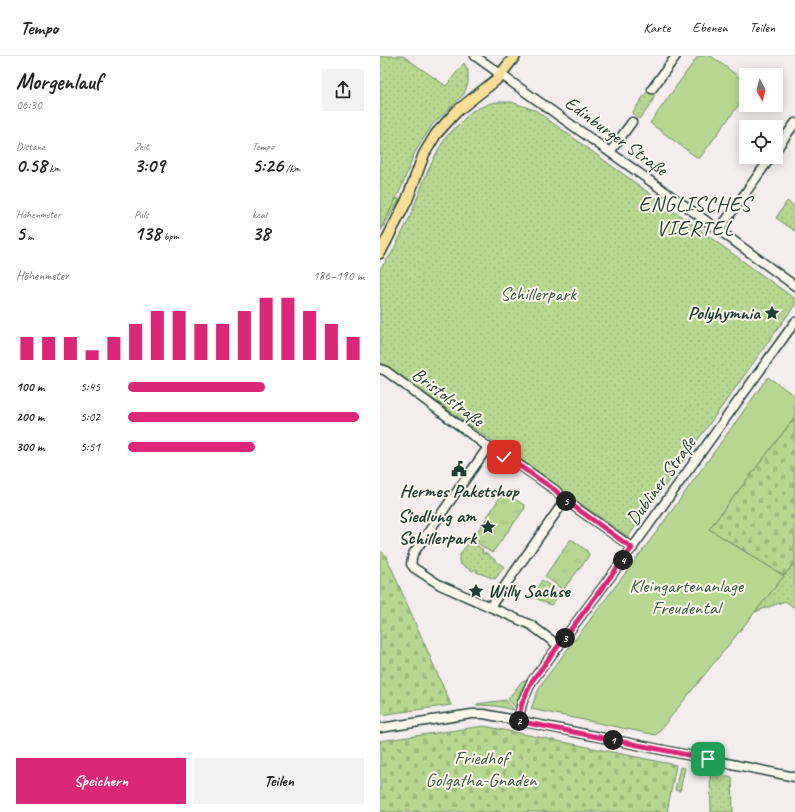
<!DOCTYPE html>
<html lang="de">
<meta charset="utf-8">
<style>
body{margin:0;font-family:Caveat,sans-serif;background:#f2f2f2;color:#222;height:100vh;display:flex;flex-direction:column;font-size:15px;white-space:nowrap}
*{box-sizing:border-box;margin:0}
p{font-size:13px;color:#767676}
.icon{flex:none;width:22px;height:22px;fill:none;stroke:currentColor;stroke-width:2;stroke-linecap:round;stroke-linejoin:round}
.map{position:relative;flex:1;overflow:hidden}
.sheet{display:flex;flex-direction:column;background:#fff;width:380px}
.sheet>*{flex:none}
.needle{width:26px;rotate:173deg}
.buttons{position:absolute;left:359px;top:12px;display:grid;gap:8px}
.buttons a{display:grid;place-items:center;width:44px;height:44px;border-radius:0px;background:#fff;box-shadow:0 2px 10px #0003;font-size:20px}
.pin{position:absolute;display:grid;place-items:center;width:34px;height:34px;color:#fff;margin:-17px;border-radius:8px;box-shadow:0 2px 6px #0006}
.km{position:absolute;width:20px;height:20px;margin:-10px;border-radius:50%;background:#222;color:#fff;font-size:11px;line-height:20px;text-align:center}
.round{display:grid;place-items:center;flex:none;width:42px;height:42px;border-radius:0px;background:#f2f2f2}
.summary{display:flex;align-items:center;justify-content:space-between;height:68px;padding:0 16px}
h1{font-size:22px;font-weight:700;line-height:30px}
.metrics{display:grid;grid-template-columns:repeat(3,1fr);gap:6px;height:68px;padding:4px 16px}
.metrics div{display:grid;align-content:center}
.metrics b{font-size:20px;font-weight:700}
.metrics small{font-size:11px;font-weight:400}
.metrics p{font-size:11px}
.chart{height:112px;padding:8px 16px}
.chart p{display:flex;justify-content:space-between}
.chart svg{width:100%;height:72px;margin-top:4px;stroke:#db2777;stroke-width:6}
.action{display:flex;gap:8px;margin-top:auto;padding:8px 16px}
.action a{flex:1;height:46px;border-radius:0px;background:#db2777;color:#fff;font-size:16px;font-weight:700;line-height:46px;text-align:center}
.action a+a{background:#f2f2f2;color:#222}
ul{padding:0 16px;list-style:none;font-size:13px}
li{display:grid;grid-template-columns:64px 48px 1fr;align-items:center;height:30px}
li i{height:10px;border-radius:5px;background:#db2777}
header{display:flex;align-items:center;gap:24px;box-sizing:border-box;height:56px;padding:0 20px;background:#fff;border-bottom:1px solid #e0e0e0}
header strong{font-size:19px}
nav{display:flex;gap:22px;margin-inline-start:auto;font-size:14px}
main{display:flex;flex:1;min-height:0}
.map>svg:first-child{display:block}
</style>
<header>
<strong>Tempo</strong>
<nav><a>Karte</a><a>Ebenen</a><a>Teilen</a></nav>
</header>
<main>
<section class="sheet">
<div class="summary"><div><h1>Morgenlauf</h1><p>06:30</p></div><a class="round"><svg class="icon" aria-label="share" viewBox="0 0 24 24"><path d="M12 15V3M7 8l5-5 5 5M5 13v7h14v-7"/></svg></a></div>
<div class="metrics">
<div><p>Distanz</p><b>0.58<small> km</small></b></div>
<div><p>Zeit</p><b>3:09</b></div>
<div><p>Tempo</p><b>5:26<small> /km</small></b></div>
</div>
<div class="metrics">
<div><p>Höhenmeter</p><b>5<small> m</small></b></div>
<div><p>Puls</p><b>138<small> bpm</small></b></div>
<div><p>kcal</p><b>38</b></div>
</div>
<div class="chart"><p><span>Höhenmeter</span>186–190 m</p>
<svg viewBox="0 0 160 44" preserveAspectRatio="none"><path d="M5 44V30M15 44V30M25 44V30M35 44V38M45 44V30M55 44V22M65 44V14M75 44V14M85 44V22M95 44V22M105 44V14M115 44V6M125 44V6M135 44V14M145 44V22M155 44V30"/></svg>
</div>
<ul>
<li><b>100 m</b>5:45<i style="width:58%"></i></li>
<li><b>200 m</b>5:02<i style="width:98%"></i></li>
<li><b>300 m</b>5:51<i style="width:54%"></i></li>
</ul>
<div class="action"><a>Speichern</a><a>Teilen</a></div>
</section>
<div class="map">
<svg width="415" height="756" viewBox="0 0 415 756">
<defs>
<pattern id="grass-tufts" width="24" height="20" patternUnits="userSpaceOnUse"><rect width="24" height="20" fill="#b7d790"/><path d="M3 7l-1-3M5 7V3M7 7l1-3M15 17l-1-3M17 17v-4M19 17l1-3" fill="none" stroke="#9db97d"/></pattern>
<pattern id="forest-crowns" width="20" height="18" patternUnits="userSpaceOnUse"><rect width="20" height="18" fill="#b7d790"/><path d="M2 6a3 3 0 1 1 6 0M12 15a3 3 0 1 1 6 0" fill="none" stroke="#9db97d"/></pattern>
<pattern id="cemetery-stones" width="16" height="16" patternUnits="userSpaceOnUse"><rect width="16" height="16" fill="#b7d790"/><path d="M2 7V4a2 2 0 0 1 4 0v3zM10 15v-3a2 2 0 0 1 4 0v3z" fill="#9db97d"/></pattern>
<pattern id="park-dots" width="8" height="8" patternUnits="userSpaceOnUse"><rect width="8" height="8" fill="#b7d790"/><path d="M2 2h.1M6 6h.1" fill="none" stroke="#9db97d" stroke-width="1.8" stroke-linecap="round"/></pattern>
</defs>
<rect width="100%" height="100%" fill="#f3edee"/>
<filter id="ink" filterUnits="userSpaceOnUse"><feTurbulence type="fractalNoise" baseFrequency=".025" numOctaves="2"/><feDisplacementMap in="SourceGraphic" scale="8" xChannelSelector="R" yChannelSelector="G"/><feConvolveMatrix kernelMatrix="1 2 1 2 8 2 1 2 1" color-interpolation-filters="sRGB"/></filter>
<g filter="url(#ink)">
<!-- grass -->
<path fill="url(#grass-tufts)" stroke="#6b8a62" d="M127,438L144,449L145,452L112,497L93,484V482L121,440Z
M190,484H193L207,495L209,498L208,501L183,534L165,520Z
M143,624L146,625L140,637L136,652L128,643Z
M126,644L134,654L116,650L97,649V648Z"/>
<!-- forest -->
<path fill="url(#forest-crowns)" stroke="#6b8a62" d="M0,142L20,143L0,176Z"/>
<!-- cemetery -->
<path fill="url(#cemetery-stones)" stroke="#6b8a62" d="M415,361V507L404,520L329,473Z
M0,495L8,501L7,502L71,649L0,659Z
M104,670L296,709L287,756H0V685Z"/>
<!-- park -->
<path fill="url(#park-dots)" stroke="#6b8a62" d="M0,0H23L66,30L84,7L88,15V27L84,38L52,69L34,98L20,135L0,174Z
M269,33L274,37C275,46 265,56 259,63L252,57Z
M118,46H131L155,54L415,243V249L248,481L0,306V213L12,197L30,161L47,117L58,94L67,80L92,55L111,47Z
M407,145L415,151V175L396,162Z
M92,486L103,494L102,497L104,498L105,496L124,511L115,523L96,516L97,514L95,513L93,515L80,508C76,500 84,493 89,487Z
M415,506V552L405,545L375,556Z
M162,524L180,537L173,547L171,549L153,541L152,540Z
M300,711L305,712L300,735L295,734Z
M330,716L352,721L353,756H331Z"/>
<!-- garden -->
<path fill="#b7d790" stroke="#6b8a62" d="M318,0H331L366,26V39L319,103L270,67Z
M388,321L415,340V361L329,473L404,520L276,679L151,653L156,639L162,627L275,478Z"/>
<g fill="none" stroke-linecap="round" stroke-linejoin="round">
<defs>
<path id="minor" d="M95,0L339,174L415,230
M272,33L296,0
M396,94L415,67
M230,96L252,66
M339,174L391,101
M0,313L6,315L108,391L124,401L131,403L175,434L185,444L253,492
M108,391L33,498L31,508L34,512L60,529L151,569L179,590
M110,551L185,444
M138,665L142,647L152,625L258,484L415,266
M0,672L92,658H104L170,671L415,721"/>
<path id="major" d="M0,197L27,144L44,98L56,78L77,55L116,24L135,0"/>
</defs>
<!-- minor casing -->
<use href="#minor" stroke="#1f3d34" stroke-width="11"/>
<!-- major casing -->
<use href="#major" stroke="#1f3d34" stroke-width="13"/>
<!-- minor -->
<use href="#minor" stroke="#fbf7ec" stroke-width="8"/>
<!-- major -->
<use href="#major" stroke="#f9df96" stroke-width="10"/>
</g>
</g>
<g fill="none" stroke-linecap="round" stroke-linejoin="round" filter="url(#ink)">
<defs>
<path id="route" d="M124,401L131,404L175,434L185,444L252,492L152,625L142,647L138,665L328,703"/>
</defs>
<!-- route casing -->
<use href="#route" stroke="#fff" stroke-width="8"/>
<!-- route -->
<use href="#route" stroke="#db2777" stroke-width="5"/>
</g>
<!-- icons -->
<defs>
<symbol id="sight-bare" viewBox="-9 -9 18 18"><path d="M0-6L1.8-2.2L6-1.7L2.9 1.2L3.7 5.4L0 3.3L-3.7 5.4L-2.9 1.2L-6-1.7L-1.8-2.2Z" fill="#1f3d34" stroke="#fbf7ec" stroke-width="2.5" paint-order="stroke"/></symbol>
<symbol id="civic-bare" viewBox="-9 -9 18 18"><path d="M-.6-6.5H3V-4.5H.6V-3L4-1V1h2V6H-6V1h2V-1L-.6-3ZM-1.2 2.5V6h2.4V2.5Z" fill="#1f3d34" stroke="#fbf7ec" stroke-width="2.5" paint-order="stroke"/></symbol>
</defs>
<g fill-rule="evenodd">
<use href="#sight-bare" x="381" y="246" width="22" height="22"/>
<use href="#civic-bare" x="68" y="402" width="22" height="22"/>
<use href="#sight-bare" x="97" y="460" width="22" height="22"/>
<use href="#sight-bare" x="85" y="524" width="22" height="22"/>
</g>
<g text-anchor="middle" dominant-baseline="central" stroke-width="4" stroke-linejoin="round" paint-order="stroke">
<!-- street labels -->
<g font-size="19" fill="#1f3d34" stroke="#fbf7ec">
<text transform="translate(236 80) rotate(36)">Edinburger Straße</text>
<text transform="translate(68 341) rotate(37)">Bristolstraße</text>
<text transform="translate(281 425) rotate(-54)">Dubliner Straße</text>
</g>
<!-- park labels -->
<g font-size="19" fill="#3d5c46" stroke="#fbf7ec">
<text x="158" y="238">Schillerpark</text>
<text x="306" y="530">Kleingartenanlage<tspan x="306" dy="22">Freudental</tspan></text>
<text x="101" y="702">Friedhof<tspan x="101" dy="22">Golgatha-Gnaden</tspan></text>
</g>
<!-- poi labels -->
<g font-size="19" font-weight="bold" fill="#1f3d34" stroke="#fbf7ec" text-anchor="end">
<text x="380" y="257">Polyhymnia</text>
<text x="79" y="435" text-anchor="middle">Hermes Paketshop</text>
<text x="96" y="460">Siedlung am<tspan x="96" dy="22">Schillerpark</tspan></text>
<text x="108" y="535" text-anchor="start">Willy Sachse</text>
</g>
<!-- quarter labels -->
<g font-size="21" letter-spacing="1" fill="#1f3d34" stroke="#fbf7ec">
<text x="315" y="148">ENGLISCHES<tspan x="315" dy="24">VIERTEL</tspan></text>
</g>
</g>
</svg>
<div class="buttons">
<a><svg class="needle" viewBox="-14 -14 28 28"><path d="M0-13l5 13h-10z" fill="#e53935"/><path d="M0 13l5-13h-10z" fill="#767676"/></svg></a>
<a><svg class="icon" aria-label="locate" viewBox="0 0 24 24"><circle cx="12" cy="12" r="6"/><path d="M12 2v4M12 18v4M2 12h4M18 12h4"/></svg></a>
</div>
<div class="pin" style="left:328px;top:703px;background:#1e9e55"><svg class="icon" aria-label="arrive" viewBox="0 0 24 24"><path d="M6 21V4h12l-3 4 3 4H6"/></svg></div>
<div class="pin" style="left:124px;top:401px;background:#d93025"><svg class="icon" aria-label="check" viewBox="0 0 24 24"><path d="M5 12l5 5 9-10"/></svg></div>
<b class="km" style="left:233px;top:684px">1</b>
<b class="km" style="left:139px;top:665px">2</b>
<b class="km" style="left:185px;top:582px">3</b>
<b class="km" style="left:243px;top:504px">4</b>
<b class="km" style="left:186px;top:445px">5</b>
</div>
</main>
